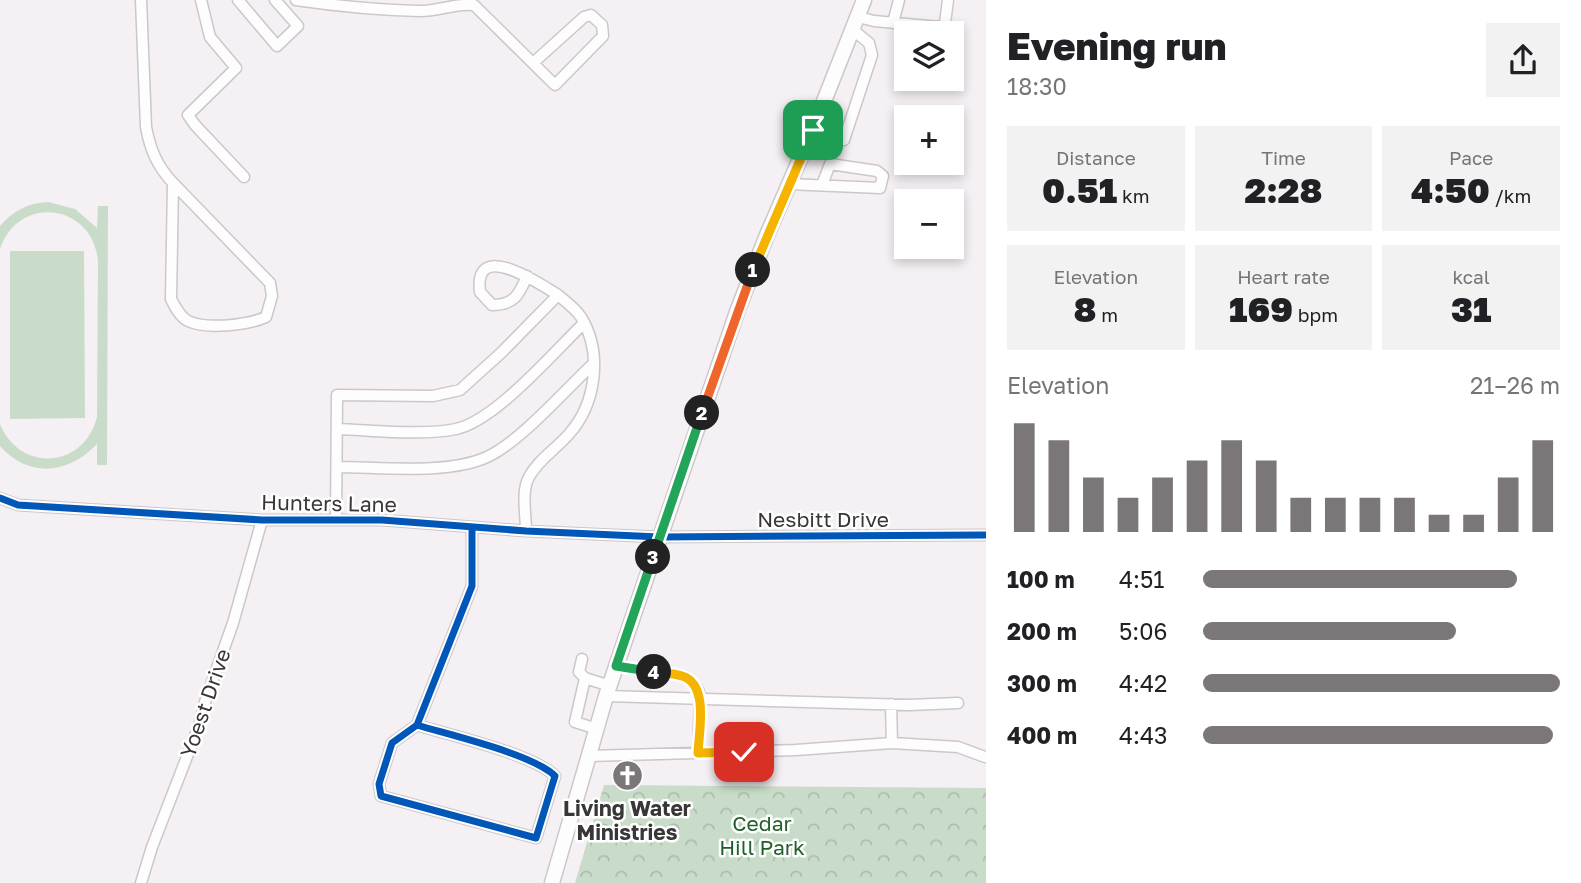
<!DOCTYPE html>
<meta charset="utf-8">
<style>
body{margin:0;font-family:"Golos Text",sans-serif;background:#f2f2f2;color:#202124;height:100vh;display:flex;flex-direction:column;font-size:26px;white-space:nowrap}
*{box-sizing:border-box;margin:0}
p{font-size:23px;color:#757577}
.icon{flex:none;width:38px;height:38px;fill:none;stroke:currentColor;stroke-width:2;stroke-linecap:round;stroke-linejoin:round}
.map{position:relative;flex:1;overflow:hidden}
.side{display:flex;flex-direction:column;background:#fff;width:595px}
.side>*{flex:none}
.fabs{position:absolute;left:894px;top:21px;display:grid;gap:14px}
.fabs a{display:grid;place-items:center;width:70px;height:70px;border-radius:0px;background:#fff;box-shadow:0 4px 10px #0003;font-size:35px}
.pin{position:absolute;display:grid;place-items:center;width:60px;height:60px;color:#fff;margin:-30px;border-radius:14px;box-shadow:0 4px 10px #0006}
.km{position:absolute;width:35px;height:35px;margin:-18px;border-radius:50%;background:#222;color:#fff;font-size:19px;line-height:35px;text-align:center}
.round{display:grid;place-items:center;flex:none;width:74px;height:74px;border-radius:0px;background:#f2f2f2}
.summary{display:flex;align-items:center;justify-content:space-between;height:119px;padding:0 21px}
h1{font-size:38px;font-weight:800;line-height:52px}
.figures{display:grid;grid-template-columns:repeat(3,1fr);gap:10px;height:119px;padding:7px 21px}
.figures div{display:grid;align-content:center;border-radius:0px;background:#f2f2f2;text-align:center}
.figures b{font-size:35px;font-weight:800}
.figures small{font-size:19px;font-weight:400}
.figures p{font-size:19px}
.chart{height:196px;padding:14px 21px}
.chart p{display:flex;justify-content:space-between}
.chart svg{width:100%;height:126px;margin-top:7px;stroke:#7b7779;stroke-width:6}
ul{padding:0 21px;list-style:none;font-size:23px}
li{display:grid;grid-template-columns:112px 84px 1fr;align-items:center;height:52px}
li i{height:18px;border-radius:9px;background:#7b7779}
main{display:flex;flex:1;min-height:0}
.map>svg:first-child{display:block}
</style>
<main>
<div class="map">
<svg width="986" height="883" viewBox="0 0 986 883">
<defs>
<pattern id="park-crowns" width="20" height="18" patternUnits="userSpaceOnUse" patternTransform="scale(1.75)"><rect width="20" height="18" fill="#c9dcc9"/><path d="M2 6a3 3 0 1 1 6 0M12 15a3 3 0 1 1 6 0" fill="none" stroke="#adbdad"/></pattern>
</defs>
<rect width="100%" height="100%" fill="#f5f0f3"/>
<!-- grass -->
<path fill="#c9dcc9" d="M48,202L75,209L97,228L98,206H108L107,465H97V444C69,474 29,479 0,446V424C20,473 84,469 97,417L98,262C94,204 19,193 0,249V226C13,211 28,203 48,202Z
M10,251H84L85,418L10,419Z"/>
<!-- park -->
<path fill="url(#park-crowns)" d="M604,785L986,788V883H575Z"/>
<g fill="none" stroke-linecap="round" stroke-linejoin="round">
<defs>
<path id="minor" d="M141,0L146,127C150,149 157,166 173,183L270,283L272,296L266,317C248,325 207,330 188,321C180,317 175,307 171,299L173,183
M201,0L210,37L236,68L188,115L195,125L244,177
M238,0L277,46L298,26L275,0
M296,0C337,6 378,10 420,11C439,11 455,3 474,5L555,85L603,36L602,25L591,15L584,17L533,63
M858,17L874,21L939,27L945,23L948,0
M893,23L899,0
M813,129L844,140L872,55L869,43L853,30
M788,184L880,188L883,176L877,171L830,164L822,185
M527,276C519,295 514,305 492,305L480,292C473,238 540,284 558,295
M337,429C371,430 424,436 456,429C495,421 553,353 584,323
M337,467C380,467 448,475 487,457C520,442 565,390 593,364
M0,498L18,505L262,520H382L526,531L659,537L986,535
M336,520L337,395L433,396L460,390L501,353L558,295C566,302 575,308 581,317C603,353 596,404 569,434C556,449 538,460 529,477C521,491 526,515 526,531
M582,659L579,672L585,678L610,686
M616,666L684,676C692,682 699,687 700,697L698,753
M585,678L575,722L597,729
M606,696L909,705L958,703
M417,725C449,735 533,754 555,776L536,838L381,796L379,784L392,743L417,725L472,586V527
M892,743L958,747L985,757
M589,756L796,750L892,743L891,704
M141,883L152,847L200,723L205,702L233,623L262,520"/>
<path id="major" d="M552,883L606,696L738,309L767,235L813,129L864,0"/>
</defs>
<!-- minor casing -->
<use href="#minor" stroke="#cbc7ca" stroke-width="13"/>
<!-- major casing -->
<use href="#major" stroke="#cbc7ca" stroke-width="17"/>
<!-- minor -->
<use href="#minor" stroke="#fefdfd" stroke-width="10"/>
<!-- major -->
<use href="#major" stroke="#fefdfd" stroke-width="14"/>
<defs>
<path id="cycleway" d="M0,498L18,505L262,520H382L526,531L659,537L986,535
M417,725C449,735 533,754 555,776L536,838L381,796L379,784L392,743L417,725L472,586V527"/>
</defs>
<!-- cycleway casing -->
<use href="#cycleway" stroke="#fefefe" stroke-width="11"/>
<!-- cycleway -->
<use href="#cycleway" stroke="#0057b8" stroke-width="7"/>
</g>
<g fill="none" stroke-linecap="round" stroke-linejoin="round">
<defs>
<path id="split-1" d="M753,270L813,130"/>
<path id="split-2" d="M702,413L753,270"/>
<path id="split-3" d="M653,557L702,413"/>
<path id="split-4" d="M653,557L616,666L654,672"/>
<path id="split-5" d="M654,672C663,673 674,673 682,676C709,684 699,731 698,753L744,752"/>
</defs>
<!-- split-1 casing -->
<use href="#split-1" stroke="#fff" stroke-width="14"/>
<!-- split-2 casing -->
<use href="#split-2" stroke="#fff" stroke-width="14"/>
<!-- split-3 casing -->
<use href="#split-3" stroke="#fff" stroke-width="14"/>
<!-- split-4 casing -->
<use href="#split-4" stroke="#fff" stroke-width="14"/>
<!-- split-5 casing -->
<use href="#split-5" stroke="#fff" stroke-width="14"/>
<!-- split-1 -->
<use href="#split-1" stroke="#f5b400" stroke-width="9"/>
<!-- split-2 -->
<use href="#split-2" stroke="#f0652b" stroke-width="9"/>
<!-- split-3 -->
<use href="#split-3" stroke="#22a559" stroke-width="9"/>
<!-- split-4 -->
<use href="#split-4" stroke="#22a559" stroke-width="9"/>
<!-- split-5 -->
<use href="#split-5" stroke="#f5b400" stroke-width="9"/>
</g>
<!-- icons -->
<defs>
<symbol id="church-disc" viewBox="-11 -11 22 22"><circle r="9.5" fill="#7b7779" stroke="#fefefe"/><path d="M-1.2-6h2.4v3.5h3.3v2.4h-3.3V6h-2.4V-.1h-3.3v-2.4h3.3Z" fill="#fff"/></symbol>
</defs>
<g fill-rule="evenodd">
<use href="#church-disc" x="610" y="758" width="35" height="35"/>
</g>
<g text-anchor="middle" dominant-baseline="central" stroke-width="5" stroke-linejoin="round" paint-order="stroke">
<!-- street labels -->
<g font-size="21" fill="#393638" stroke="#fefefe">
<text transform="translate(329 503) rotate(1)">Hunters Lane</text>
<text x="823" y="519">Nesbitt Drive</text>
<text transform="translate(205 703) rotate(-71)">Yoest Drive</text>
</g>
<!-- poi labels -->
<g font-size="21" font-weight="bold" fill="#393638" stroke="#fefefe">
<text x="627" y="808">Living Water<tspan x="627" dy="24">Ministries</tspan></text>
</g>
<!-- park labels -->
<g font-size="21" fill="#215f2a" stroke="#fefefe">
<text x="762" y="823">Cedar<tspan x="762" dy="24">Hill Park</tspan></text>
</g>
</g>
</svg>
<div class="fabs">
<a><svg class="icon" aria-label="layers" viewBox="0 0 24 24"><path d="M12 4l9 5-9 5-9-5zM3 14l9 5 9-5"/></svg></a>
<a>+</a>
<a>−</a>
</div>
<div class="pin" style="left:813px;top:130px;background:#1e9e55"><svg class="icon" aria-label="arrive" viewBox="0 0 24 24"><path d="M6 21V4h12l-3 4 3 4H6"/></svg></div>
<div class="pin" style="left:744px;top:752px;background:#d93025"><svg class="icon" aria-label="check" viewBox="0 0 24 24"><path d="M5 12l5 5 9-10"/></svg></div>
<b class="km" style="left:753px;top:270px">1</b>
<b class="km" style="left:702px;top:413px">2</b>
<b class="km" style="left:653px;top:557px">3</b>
<b class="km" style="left:654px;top:672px">4</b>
</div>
<section class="side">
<div class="summary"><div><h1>Evening run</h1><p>18:30</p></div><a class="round"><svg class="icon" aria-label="share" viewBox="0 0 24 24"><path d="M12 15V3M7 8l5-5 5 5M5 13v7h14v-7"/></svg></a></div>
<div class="figures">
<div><p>Distance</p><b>0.51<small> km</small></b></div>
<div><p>Time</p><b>2:28</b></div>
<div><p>Pace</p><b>4:50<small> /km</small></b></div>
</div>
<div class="figures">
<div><p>Elevation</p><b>8<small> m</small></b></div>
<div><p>Heart rate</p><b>169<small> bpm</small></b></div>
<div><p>kcal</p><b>31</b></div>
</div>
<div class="chart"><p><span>Elevation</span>21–26 m</p>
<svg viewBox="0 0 160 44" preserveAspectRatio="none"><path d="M5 44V6M15 44V12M25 44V25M35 44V32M45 44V25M55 44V19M65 44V12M75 44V19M85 44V32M95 44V32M105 44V32M115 44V32M125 44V38M135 44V38M145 44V25M155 44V12"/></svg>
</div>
<ul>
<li><b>100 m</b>4:51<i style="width:88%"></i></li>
<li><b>200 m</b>5:06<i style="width:71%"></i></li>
<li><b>300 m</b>4:42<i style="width:100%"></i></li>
<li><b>400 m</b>4:43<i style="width:98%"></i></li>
</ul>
</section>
</main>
